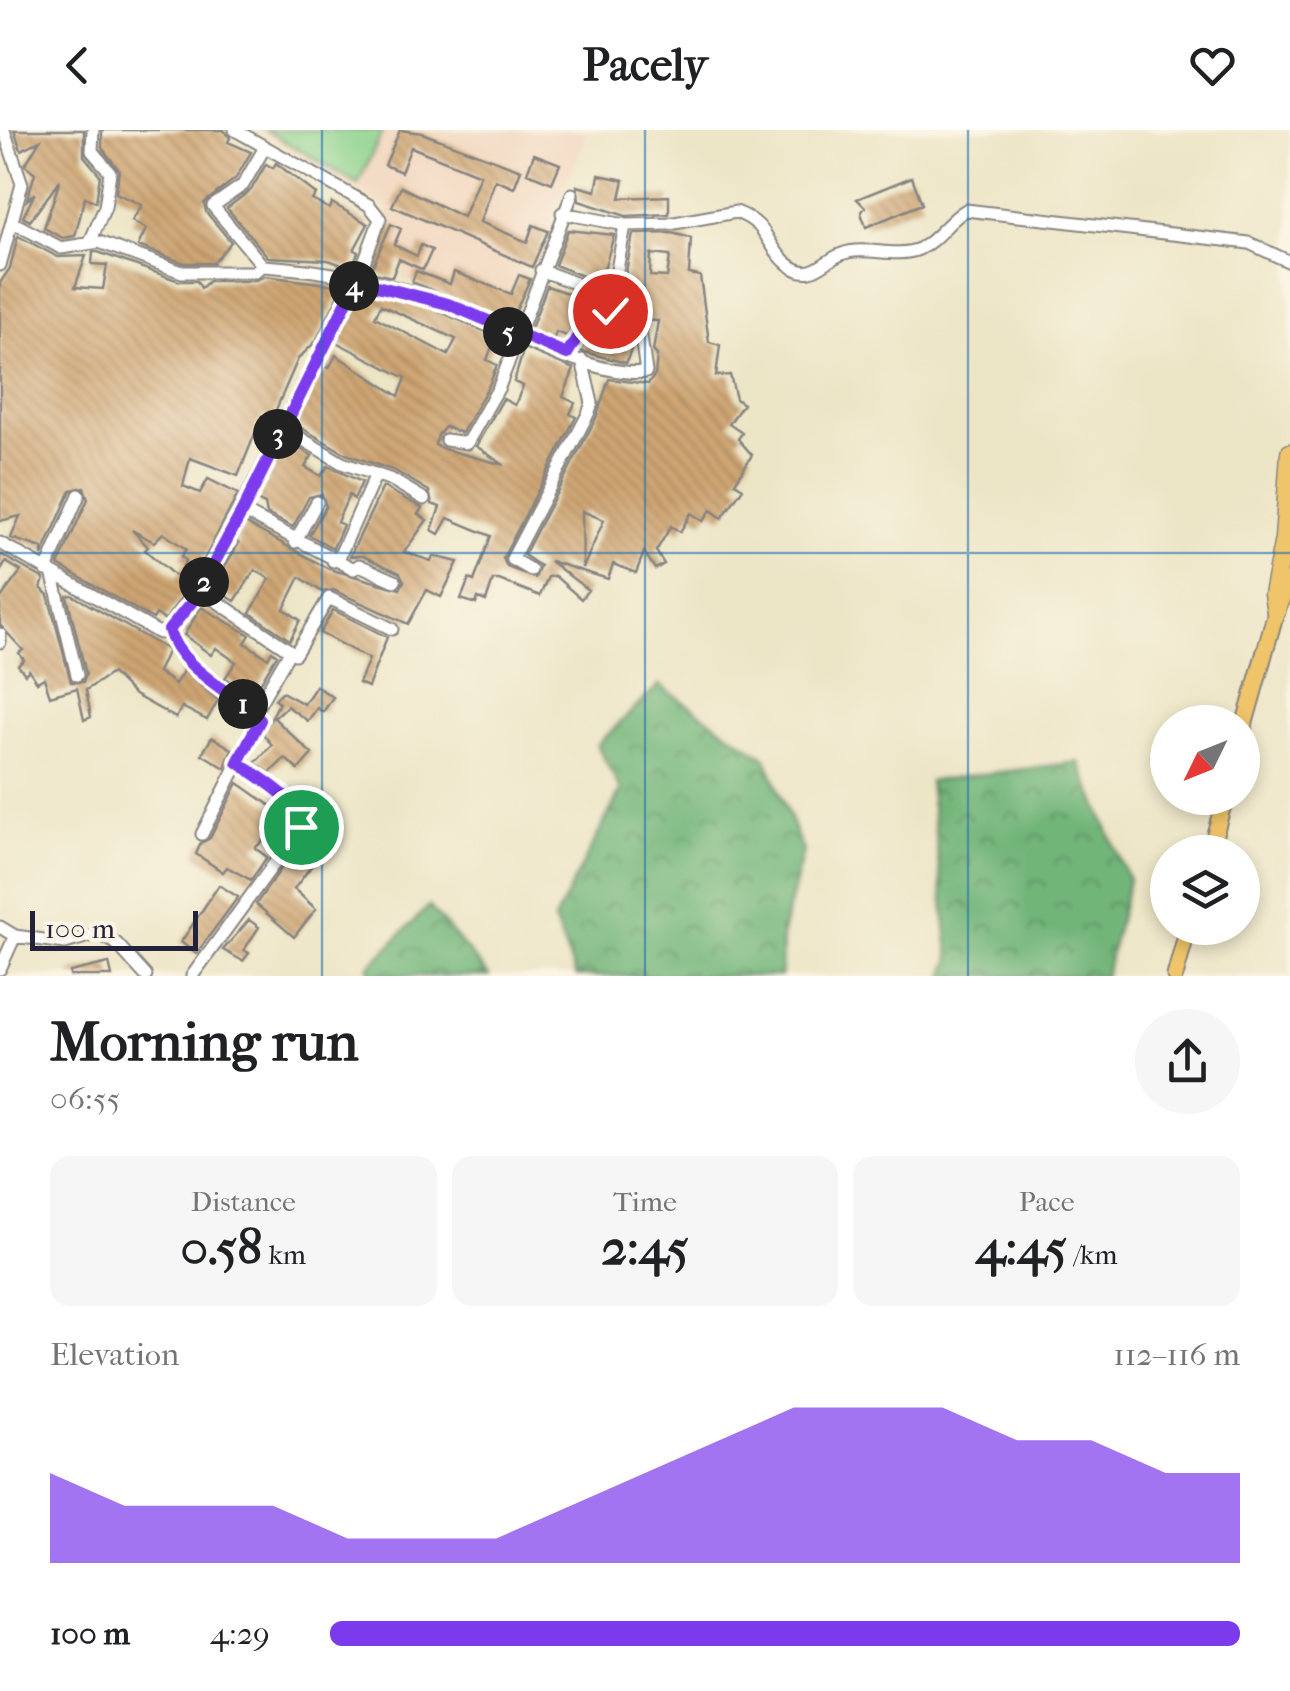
<!DOCTYPE html>
<meta charset="utf-8">
<style>
body{margin:0;font-family:"IM FELL French Canon",serif;background:#f6f6f6;color:#202124;height:100vh;display:flex;flex-direction:column;font-size:38px;white-space:nowrap}
*{box-sizing:border-box;margin:0}
p{font-size:32px;color:#757577}
.icon{flex:none;width:55px;height:55px;fill:none;stroke:currentColor;stroke-width:2;stroke-linecap:round;stroke-linejoin:round}
.map{position:relative;height:846px;overflow:hidden}
.details{display:flex;flex-direction:column;background:#fff;flex:1}
.details>*{flex:none}
.needle{width:65px;rotate:227deg}
.tools{position:absolute;left:1150px;top:575px;display:grid;gap:20px}
.tools a{display:grid;place-items:center;width:110px;height:110px;border-radius:50%;background:#fff;box-shadow:0 5px 15px #0003;font-size:50px}
.scale{position:absolute;left:30px;bottom:25px;width:168px;box-sizing:border-box;padding-left:10px;border:5px solid #22223b;border-top:0;font-size:28px;line-height:35px;white-space:nowrap;color:#22223b;-webkit-text-stroke:8px #fcf5e5;paint-order:stroke}
.pin{position:absolute;display:grid;place-items:center;width:85px;height:85px;color:#fff;margin:-42px;border:5px solid #fff;border-radius:50%;box-shadow:0 2px 10px #0007}
.km{position:absolute;width:50px;height:50px;margin:-25px;border-radius:50%;background:#222;color:#fff;font-size:28px;line-height:50px;text-align:center}
.round{display:grid;place-items:center;flex:none;width:105px;height:105px;border-radius:52px;background:#f6f6f6}
.summary{display:flex;align-items:center;justify-content:space-between;height:170px;padding:0 50px}
h1{font-size:55px;font-weight:800;line-height:75px}
.metrics{display:grid;grid-template-columns:repeat(3,1fr);gap:15px;height:170px;padding:10px 50px}
.metrics div{display:grid;align-content:center;border-radius:20px;background:#f6f6f6;text-align:center}
.metrics b{font-size:50px;font-weight:800}
.metrics small{font-size:28px;font-weight:400}
.metrics p{font-size:28px}
.chart{height:280px;padding:20px 50px}
.chart p{display:flex;justify-content:space-between}
.chart svg{width:100%;height:180px;margin-top:10px;fill:#7c3aed;opacity:.7}
ul{padding:0 50px;list-style:none;font-size:32px}
li{display:grid;grid-template-columns:160px 120px 1fr;align-items:center;height:75px}
li i{height:25px;border-radius:12px;background:#7c3aed}
header{display:flex;justify-content:space-between;align-items:center;height:130px;padding:0 50px;background:#fff;font-size:45px;font-weight:800}
.map>svg:first-child{display:block}
</style>
<header><svg class="icon" aria-label="back" viewBox="0 0 24 24"><path d="M15 5l-7 7 7 7"/></svg>Pacely<svg class="icon" aria-label="heart" viewBox="0 0 24 24"><path d="M12 20l-8-8c-3-5 5-10 8-4 3-6 11-1 8 4z"/></svg></header>
<div class="map">
<svg width="1290" height="846" viewBox="0 0 1290 846">
<defs>
<pattern id="forest-crowns" width="20" height="18" patternUnits="userSpaceOnUse" patternTransform="scale(2.5)"><rect width="20" height="18" fill="#72b579"/><path d="M2 6a3 3 0 1 1 6 0M12 15a3 3 0 1 1 6 0" fill="none" stroke="#5d9364"/></pattern>
<pattern id="building-back-hatch" width="6" height="6" patternUnits="userSpaceOnUse" patternTransform="scale(2.5)"><rect width="6" height="6" fill="#cfa673"/><path d="M-1 5l2 2M0 0l6 6M5-1l2 2" fill="none" stroke="#a88760"/></pattern>
</defs>
<rect width="100%" height="100%" fill="#fcf5e5"/>
<filter id="ink" filterUnits="userSpaceOnUse"><feTurbulence type="fractalNoise" baseFrequency=".01" numOctaves="2"/><feDisplacementMap in="SourceGraphic" scale="20" xChannelSelector="R" yChannelSelector="G"/><feConvolveMatrix kernelMatrix="1 2 1 2 8 2 1 2 1" color-interpolation-filters="sRGB"/></filter>
<filter id="wash" filterUnits="userSpaceOnUse"><feTurbulence type="fractalNoise" baseFrequency=".0048" numOctaves="4" result="noise"/><feDisplacementMap in="SourceGraphic" scale="40" xChannelSelector="R" yChannelSelector="G"/><feGaussianBlur stdDeviation="2.25" result="paint"/><feColorMatrix in="noise" values="0 0 0 0 0 0 0 0 0 0 0 0 0 0 0 0 0 1.4 0 .05"/><feComposite in="paint" operator="in"/></filter>
<g filter="url(#wash)">
<rect width="100%" height="100%" fill="#ece5c6"/>
<!-- built -->
<path fill="#f1d5bd" d="M256,0H588L536,133L525,129L502,180L402,148L406,135L374,122L390,80Z"/>
<!-- forest -->
<path fill="url(#forest-crowns)" stroke="#4a6c5a" stroke-width="2.5" d="M659,555L766,628L803,721L782,803L781,846H576L554,790L621,660L597,615Z
M1079,632L1129,750L1105,846H944L950,831L929,651Z
M429,776L489,846H369V836Z"/>
<!-- garden -->
<path fill="#8dd38e" stroke="#587a64" stroke-width="2.5" d="M265,0H383L358,54Z"/>
<g id="blocks">
<!-- building -->
<path fill="url(#building-back-hatch)" fill-rule="evenodd" d="M14,0H84V26L100,45L96,72L85,67L75,106L63,108L44,98L60,50L30,91L23,87L35,63L27,70L35,43L25,35L40,10L21,20Z
M102,0H224L230,8L228,12L251,22L236,48L204,73L206,82L231,112L213,133H184L138,116L146,99L132,91L142,75L116,63L119,40L102,18Z
M400,0L422,3L521,40L514,58L495,50L480,92L527,112L533,95L548,101L532,137L392,76L401,57L463,87L480,45L411,17L401,42L385,35Z
M534,24L560,34L552,53L527,43Z
M276,33L316,64L312,70L330,79L332,73L368,94L354,120L358,122L352,138L328,130L268,127L227,78L251,60L266,34L273,38Z
M599,45L624,50L620,68L669,66V84L626,86L579,71L577,56L596,61Z
M912,47L922,74L866,97L861,83L865,77L857,69Z
M391,94L401,99L394,115L417,126L421,115L432,120L423,140L399,129L392,147L370,142Z
M568,100L614,105L600,153L555,135Z
M672,103L691,108L689,144L700,146L709,212L720,215L716,246L730,245L736,269L743,274L729,294L742,303L738,309L752,325L735,353L743,358L722,388L711,380L703,391L691,383L680,402L671,396L656,421L664,434L655,439L644,422L636,443L613,434L608,449L550,431L588,460L581,469L555,446L548,447L540,466L499,450H493L486,471L478,468L476,474L461,469L469,449L474,451L491,406L448,388L439,404L432,400L440,377L432,374L429,361L395,341L346,324L295,294L324,236L329,238L336,225L399,266L406,248L336,212L363,159L427,176L496,206L487,230L497,235L490,253L462,303L445,297L438,305L435,315L444,319L504,335L476,316L503,269L515,275L523,256L514,252L524,218L574,239L563,267L575,273L570,284L576,287L503,428L507,437L535,448L540,436L524,425L596,288L609,249L648,254L655,245L657,225L653,221L658,191L641,190L619,180L633,104ZM651,124L670,126L667,147L650,146ZM381,175L456,209L448,225L375,187ZM582,381L604,390L583,438Z
M18,106L58,127L86,126L75,157L103,159L107,135L92,134L93,122H98L179,151H197L201,158L209,151H253L265,146L343,156L316,211L298,229L271,291L262,286L238,346L190,328L183,356L200,363L208,349L238,364L193,451L165,490L156,484L153,489L58,435L88,369L84,357L71,360L42,426V418L11,408L20,386L0,391V153L10,138ZM132,400L154,412L163,403L186,419L181,427L186,430L177,448L145,420L148,417Z
M416,141L450,154L454,142L511,164L519,145L530,149L511,192L412,152Z
M547,156L596,173L591,189L575,194L567,206L556,202L553,211L530,201Z
M602,206L632,217L626,233L580,221L587,209Z
M286,310L312,326L305,337L321,346L328,336L362,352L354,369L349,365L337,392L343,395L333,418L309,405L326,376L322,364L309,367L293,397L267,384L265,374L256,370Z
M383,357L422,378L418,384L427,390L404,422L431,431L433,426L458,432L441,467L427,460L408,494L333,460L322,462L300,447L284,479L300,490L290,510L250,483L270,449L255,440L235,471L212,457L239,413L236,411L245,393L329,439L400,459L404,451L400,443L363,426H350Z
M0,424L44,449L41,458L48,465L71,552H83L86,544L67,466L72,465L168,520L158,542L175,554L184,540L218,570L207,590L182,577L176,588L133,564L112,543L86,560L91,587L84,590L77,558L50,566L44,548L37,552L29,540L25,544L18,535L24,530L19,523L23,520L0,495V469L21,441L6,432L0,442Z
M201,477L250,505L245,513L268,528L272,521L277,525L251,569L225,548L236,532L216,518L211,525L184,505Z
M333,480L387,507L368,557L359,553L369,529L320,503Z
M316,556L333,567L323,582L317,578L308,591L287,576L274,588L312,624L298,640L285,628L270,643L255,633L272,615L263,604L279,573L275,569L282,562L304,574Z
M212,607L232,619L225,638L202,624Z
M238,653L288,688L255,718L267,727L251,750L227,737L223,742L196,724L201,713L210,708Z
M310,698L320,703L312,716L321,723L294,759L316,779L294,807L256,774Z
M219,755L238,767L196,824L181,812Z
M249,790L259,797L244,820L249,823L243,831L223,820Z
M109,833L112,846H70V842Z"/>
</g>
</g>
<g filter="url(#ink)">
<use href="#blocks" fill-opacity="0" stroke="#878480" stroke-width="2.5"/>
<g fill="none" stroke-linecap="round" stroke-linejoin="round">
<defs>
<path id="minor" d="M562,83L625,95L669,94L736,82C771,95 765,116 788,134C812,153 822,131 842,124C865,115 895,129 919,119C937,111 948,90 966,80L1249,113L1290,132
M14,93L61,118L99,112L182,142H253L263,136C321,139 397,154 451,175C500,195 594,249 646,242L640,200L609,185
M90,112L105,77L110,42L92,21L93,0
M0,135L22,54L4,0
M263,136L213,76L243,55L265,17
M541,140L613,168
M567,224L581,201L600,197L609,185L625,95
M282,297L342,333L392,350L424,369
M446,310L467,313L499,257L572,64
M242,381L354,439L359,435L395,451
M295,412L317,372
M0,413L159,503L175,496L195,468L357,151L380,89L369,75L235,0
M333,431L340,425L376,344
M46,440L79,365
M531,440L512,429L588,284L592,273L582,230
M53,446L77,545
M200,460L295,524L329,468L392,499
M169,500C178,534 227,562 254,583L290,521
M0,504V512
M202,704L260,590L254,583
M0,797L15,806L65,813L99,803L117,814L146,846
M0,839L15,806
M192,846L301,697C299,667 261,649 238,633"/>
<path id="major" d="M1242,603L1276,482L1290,450
M1210,722L1225,668
M1175,846L1188,798"/>
<path id="highway" d="M1276,482L1273,464L1284,409L1290,323"/>
</defs>
<!-- minor casing -->
<use href="#minor" stroke="#878480" stroke-width="15"/>
<!-- major casing -->
<use href="#major" stroke="#878480" stroke-width="19"/>
<!-- highway casing -->
<use href="#highway" stroke="#878480" stroke-width="21"/>
<!-- minor -->
<use href="#minor" stroke="#fff" stroke-width="11"/>
<!-- major -->
<use href="#major" stroke="#f0c469" stroke-width="15"/>
<!-- highway -->
<use href="#highway" stroke="#f0c469" stroke-width="18"/>
</g>
</g>
<g fill="none" stroke-linecap="round" stroke-linejoin="round" filter="url(#ink)">
<defs>
<path id="route" d="M301,697C299,667 261,650 238,632L260,590C234,562 179,539 169,500L195,468L242,382L357,151L448,174L567,224L581,201L600,197L610,181"/>
</defs>
<!-- route casing -->
<use href="#route" stroke="#fff" stroke-width="20"/>
<!-- route -->
<use href="#route" stroke="#7c3aed" stroke-width="12"/>
</g>
<!-- grid -->
<path fill="none" stroke="#1f6fb2" stroke-width="2.5" stroke-opacity="0.55" d="M322,0V846M645,0V846M968,0V846M0,423H1290"/>
</svg>
<div class="tools">
<a><svg class="needle" viewBox="-14 -14 28 28"><path d="M0-13l5 13h-10z" fill="#e53935"/><path d="M0 13l5-13h-10z" fill="#757577"/></svg></a>
<a><svg class="icon" aria-label="layers" viewBox="0 0 24 24"><path d="M12 4l9 5-9 5-9-5zM3 14l9 5 9-5"/></svg></a>
</div>
<div class="scale">100 m</div>
<div class="pin" style="left:301px;top:697px;background:#1e9e55"><svg class="icon" aria-label="arrive" viewBox="0 0 24 24"><path d="M6 21V4h12l-3 4 3 4H6"/></svg></div>
<div class="pin" style="left:610px;top:181px;background:#d93025"><svg class="icon" aria-label="check" viewBox="0 0 24 24"><path d="M5 12l5 5 9-10"/></svg></div>
<b class="km" style="left:243px;top:574px">1</b>
<b class="km" style="left:204px;top:452px">2</b>
<b class="km" style="left:278px;top:304px">3</b>
<b class="km" style="left:354px;top:156px">4</b>
<b class="km" style="left:508px;top:202px">5</b>
</div>
<section class="details">
<div class="summary"><div><h1>Morning run</h1><p>06:55</p></div><a class="round"><svg class="icon" aria-label="share" viewBox="0 0 24 24"><path d="M12 15V3M7 8l5-5 5 5M5 13v7h14v-7"/></svg></a></div>
<div class="metrics">
<div><p>Distance</p><b>0.58<small> km</small></b></div>
<div><p>Time</p><b>2:45</b></div>
<div><p>Pace</p><b>4:45<small> /km</small></b></div>
</div>
<div class="chart"><p><span>Elevation</span>112–116 m</p>
<svg viewBox="0 0 160 44" preserveAspectRatio="none"><path d="M0 44V22L10 30L20 30L30 30L40 38L50 38L60 38L70 30L80 22L90 14L100 6L110 6L120 6L130 14L140 14L150 22L160 22V44z"/></svg>
</div>
<ul>
<li><b>100 m</b>4:29<i style="width:100%"></i></li>
</ul>
</section>
